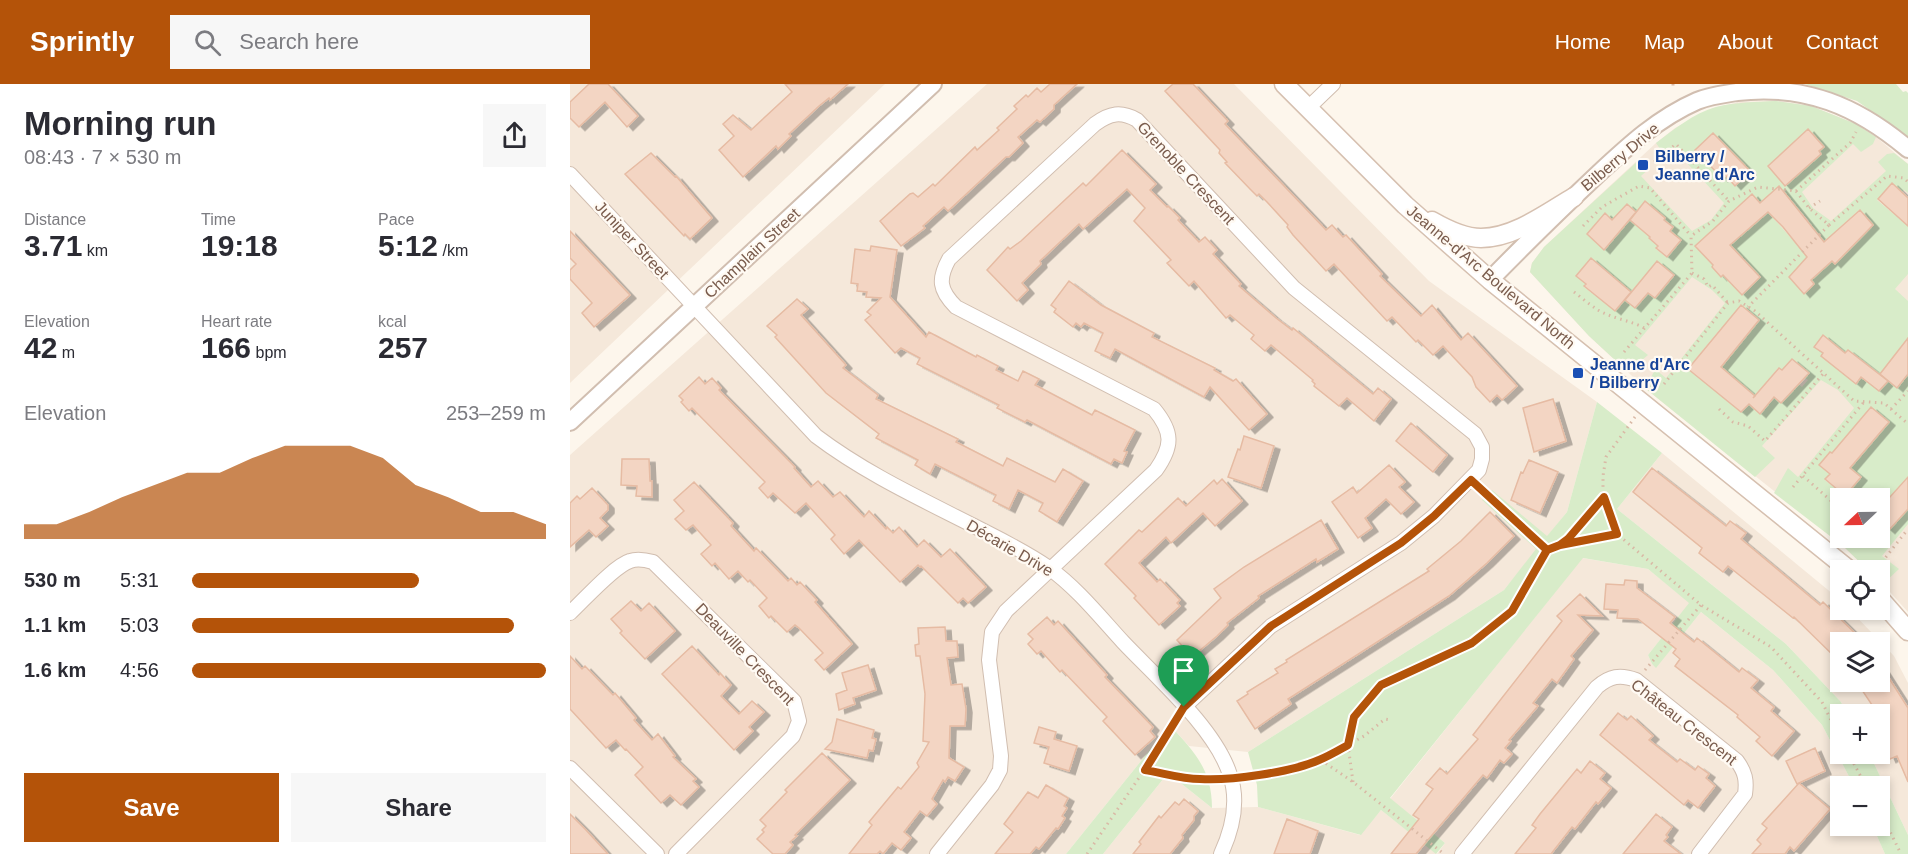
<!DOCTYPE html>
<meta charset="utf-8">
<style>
body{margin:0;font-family:Helvetica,sans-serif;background:#f7f7f7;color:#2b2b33;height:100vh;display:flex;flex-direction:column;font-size:22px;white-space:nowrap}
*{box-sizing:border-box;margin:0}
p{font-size:20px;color:#7c7c81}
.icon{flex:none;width:33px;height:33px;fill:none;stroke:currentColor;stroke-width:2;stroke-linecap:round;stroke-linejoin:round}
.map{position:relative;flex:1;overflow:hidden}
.side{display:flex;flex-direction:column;background:#fff;width:570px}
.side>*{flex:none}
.needle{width:39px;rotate:248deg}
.fabs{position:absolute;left:1260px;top:404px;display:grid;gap:12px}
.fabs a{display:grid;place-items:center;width:60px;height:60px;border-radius:0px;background:#fff;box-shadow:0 3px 9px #0003;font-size:30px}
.pin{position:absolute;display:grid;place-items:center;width:51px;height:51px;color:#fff;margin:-62px -26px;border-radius:50% 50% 50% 0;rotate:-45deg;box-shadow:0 0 6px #0007}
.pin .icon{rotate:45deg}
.round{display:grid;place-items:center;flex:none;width:63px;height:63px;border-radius:0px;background:#f7f7f7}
.overview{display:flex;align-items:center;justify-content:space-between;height:102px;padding:0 24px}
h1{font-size:33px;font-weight:600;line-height:45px}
.metrics{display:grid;grid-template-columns:repeat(3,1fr);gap:9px;height:102px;padding:6px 24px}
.metrics div{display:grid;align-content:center}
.metrics b{font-size:30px;font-weight:600}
.metrics small{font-size:16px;font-weight:400}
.metrics p{font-size:16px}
.chart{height:168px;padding:12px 24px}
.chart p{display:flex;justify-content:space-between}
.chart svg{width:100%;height:108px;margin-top:6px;fill:#b45309;opacity:.7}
.cta{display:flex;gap:12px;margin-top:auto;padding:12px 24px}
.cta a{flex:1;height:69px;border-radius:0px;background:#b45309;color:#fff;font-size:24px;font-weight:600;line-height:69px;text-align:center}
.cta a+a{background:#f7f7f7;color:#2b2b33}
ul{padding:0 24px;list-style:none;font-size:20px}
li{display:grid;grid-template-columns:96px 72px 1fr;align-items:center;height:45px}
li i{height:15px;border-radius:8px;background:#b45309}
header{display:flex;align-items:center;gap:36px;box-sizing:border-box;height:84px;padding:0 30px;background:#b45309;color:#fff}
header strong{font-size:28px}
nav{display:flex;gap:33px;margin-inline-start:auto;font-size:21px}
.search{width:420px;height:54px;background:#f7f7f7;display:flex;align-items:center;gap:15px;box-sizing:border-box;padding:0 21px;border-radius:0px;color:#7c7c81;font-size:22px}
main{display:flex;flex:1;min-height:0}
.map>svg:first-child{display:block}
</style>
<header>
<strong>Sprintly</strong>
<div class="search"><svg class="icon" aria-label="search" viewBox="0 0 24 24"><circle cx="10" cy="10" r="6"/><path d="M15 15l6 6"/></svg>Search here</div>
<nav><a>Home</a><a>Map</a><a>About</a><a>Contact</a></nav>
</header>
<main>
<section class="side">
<div class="overview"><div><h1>Morning run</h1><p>08:43 · 7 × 530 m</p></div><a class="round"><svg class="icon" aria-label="share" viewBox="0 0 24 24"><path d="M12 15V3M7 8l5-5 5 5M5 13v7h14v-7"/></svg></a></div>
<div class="metrics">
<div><p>Distance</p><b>3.71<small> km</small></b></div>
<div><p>Time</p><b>19:18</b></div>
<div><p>Pace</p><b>5:12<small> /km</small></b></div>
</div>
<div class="metrics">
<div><p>Elevation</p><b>42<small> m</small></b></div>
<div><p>Heart rate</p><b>166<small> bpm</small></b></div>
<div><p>kcal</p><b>257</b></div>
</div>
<div class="chart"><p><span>Elevation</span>253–259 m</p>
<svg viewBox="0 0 160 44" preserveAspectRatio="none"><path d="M0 44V38L10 38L20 33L30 27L40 22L50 17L60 17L70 11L80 6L90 6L100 6L110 11L120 22L130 27L140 33L150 33L160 38V44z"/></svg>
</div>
<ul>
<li><b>530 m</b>5:31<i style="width:64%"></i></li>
<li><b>1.1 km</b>5:03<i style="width:91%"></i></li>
<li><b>1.6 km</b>4:56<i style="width:100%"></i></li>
</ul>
<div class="cta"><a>Save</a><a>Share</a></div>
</section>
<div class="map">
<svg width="1338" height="770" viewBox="0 0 1338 770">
<defs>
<filter id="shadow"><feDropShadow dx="6" dy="3.5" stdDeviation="0" flood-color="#0004"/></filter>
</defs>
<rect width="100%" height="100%" fill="#fdf6ec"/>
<!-- residential -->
<path fill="#f5e8da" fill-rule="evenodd" d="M0,0H315L0,299Z
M417,0H664L859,197L1027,318L997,428L934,506L678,668L619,662L600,641L496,770H0V371Z
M1206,17L1241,22L1286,40L1306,53L1338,80V528L1310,497V486H1298L1273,462L1076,305L1019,252L960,188L962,179L974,163L1086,59L1105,44L1143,24L1170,18ZM1270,414H1310V453H1270Z
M1092,369L1269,515L1270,525H1279L1324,572L1338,599V751L1299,669H1310V630H1277L1271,618L1216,560L1047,425ZM1270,558H1310V597H1270Z
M1012,474L1078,485L1120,519L1078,571L1082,580L1086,583L1131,528L1203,586L1252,641L1284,702H1270V741H1302L1315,770H533L598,689L642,724L688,723L790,751L811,726L867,770L875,759L820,715Z"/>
<!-- green -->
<path fill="#d8ecc9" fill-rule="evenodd" d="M1235,0H1326L1333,8L1336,7L1338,9V53L1287,17Z
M1206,17L1241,22L1286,40L1306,53L1303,60L1291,68L1283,60L1232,108L1243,124L1261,137L1316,87L1308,78L1317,70L1324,69L1338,80V109L1334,106L1332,108L1322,99L1307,116L1338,142V190L1325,205L1338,217V254L1310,290L1278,266L1264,282L1286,299L1291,293L1309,307L1318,296L1338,289V393L1310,424V414H1270V453H1310V438L1320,445L1338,425V440L1312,472L1329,485L1313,500L1310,497V486H1298L1273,462L1204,409L1218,384L1228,393L1284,324L1268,306L1251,296L1192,362L1205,374L1185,393L1076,305L1085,285L1096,294L1155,219L1142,206L1122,193L1065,261L1078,271L1058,288L1019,252L960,188L962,179L974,163L1070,75L1080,84L1071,92L1122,147L1141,136L1154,119L1104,65L1095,72L1086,59C1103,46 1124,29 1146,23C1166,18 1186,18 1206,17ZM1238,46L1254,63L1249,67L1251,70L1227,91L1214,100L1198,82ZM1143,49L1180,87L1165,102L1155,91L1152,94L1125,66ZM1182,110L1188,137L1168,154L1152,136ZM1220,116L1239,137L1238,138L1246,148L1229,163L1190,119ZM1057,120L1066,128L1034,166L1017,150L1035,130L1042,136ZM1289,126L1303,141L1265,179L1262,177L1241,196L1244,200L1234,209L1219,193L1249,163L1273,146L1270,143ZM1094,136L1103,143L1100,147L1111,156L1096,173L1086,165L1088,162L1079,154ZM1140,148L1167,177L1171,173L1190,193L1173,210L1153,191L1151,192L1142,183L1143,181L1126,162ZM1020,175L1060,209L1087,177L1104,191L1085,214L1078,209L1065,224L1055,215L1045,227L1028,205L1023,210L1014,203L1016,200L1006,192ZM1172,223L1189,236L1138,300L1118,284L1151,244H1152L1166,227ZM1222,275L1239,289L1235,294L1238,296L1232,303L1227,299L1211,319L1204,313L1190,329L1178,320L1171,328L1151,311L1185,312L1208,284L1212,286ZM1261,368L1290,393L1275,412L1255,396L1260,390L1249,381Z
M1027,318L1092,369L1047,425L1216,560L1271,618L1277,630H1270V669H1299L1338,751V770H1315L1302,741H1310V702H1284L1252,641L1203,586L1131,528L1086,584L1082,580L1078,571L1119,519L1078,485L1013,474L820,714L875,759L866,770L811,726L791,751L688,723L687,701L678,668L934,506L966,465L912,416L922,406L977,452L997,428Z
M600,641C624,668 642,685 642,724L598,689L533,770H496Z"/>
<!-- building -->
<path fill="#f3d5c3" stroke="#e6bba3" stroke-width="1.5" filter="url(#shadow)" d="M19,0H38L68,32L57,43L35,18L9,43L0,34V18Z
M215,0H278L260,16L259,14L249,22L219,50L221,52L208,65L206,62L173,93L149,66L164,52L153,40L163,31L181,46L222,8Z
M480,0H507L484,21V25L470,38L467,36L448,53L453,59L439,73H436L378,127L374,123L353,142L355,144L331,162L310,137L340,110L343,109L348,113L363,100L365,102L405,63L407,66L429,46L427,44L447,25L444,22L456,11L458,13L467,4L471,8Z
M603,0H623L658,37L655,40L756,146L762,141L773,153L776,151L812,190L810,192L851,232L862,221L891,256L898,249L947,302L932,316L927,311L920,318L906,303L902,293L873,262L863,271L848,256L846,258L822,233L817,237L764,180L756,187L723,151L717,143L718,141L697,118L689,110L687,112L680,105L655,79L657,78L649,69L650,66L595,7Z
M1238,45L1254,63L1249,67L1251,70L1215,102L1198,82Z
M1143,49L1180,87L1165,102L1155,91L1152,94L1125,66Z
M552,66L586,100L580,106L597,123L598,122L610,134L608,136L629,158L635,153L647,166L643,170L671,200L669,202L706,234L722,246L723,244L803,310L808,304L821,315L804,337L777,314L769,322L744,302L745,300L742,297L743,296L701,261L695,267L681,255L684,251L660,231L656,234L624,197L619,202L597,179L601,176L564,137L575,124L557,105L513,145L509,140L470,177L471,180L452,199L458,206L447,217L417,186L438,163L440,165L451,157L513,99L516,102Z
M81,69L105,93L106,92L142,134L120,155L115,150L114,152L55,90Z
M1322,99L1338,114V142L1308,115Z
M1209,102L1254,158L1290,126L1303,141L1265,180L1262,177L1241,196L1244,200L1234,210L1219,193L1237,173L1213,143L1198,128L1160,161L1190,193L1172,211L1153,191L1151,193L1142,183L1143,181L1125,162L1182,110L1190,119Z
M1075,117L1095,134L1094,136L1103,143L1100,147L1111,156L1097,173L1086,164L1088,162L1079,154L1080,153L1060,136Z
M1057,120L1066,128L1034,166L1017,150L1035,129L1042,136Z
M0,147L60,211L24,243L12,229L22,219L0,195V186L6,180L0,174Z
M301,162L327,166L320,213L356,253L359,248L406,273L407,271L428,282L426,286L448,297L453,287L469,295L465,301L522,331L525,326L565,346L554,367L557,368L552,379L544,375L541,380L457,336L455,338L427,324L429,321L347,280L350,274L331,264L325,269L295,236L301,231L297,228L311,214L296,213L297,208L287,207L288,200L281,199L285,165L300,167Z
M1021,174L1061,208L1045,227L1014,202L1016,200L1006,192Z
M1087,177L1104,191L1085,214L1078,209L1065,224L1055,216Z
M499,197L531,221L584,249L582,253L645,284L644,286L663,297L666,295L697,330L679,346L640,303L634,313L545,265L540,274L525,267L533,249L514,239L511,243L506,239L503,243L484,228L486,225L481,221Z
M227,215L238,225L231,231L276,281L273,284L308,311L306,315L388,355L386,358L433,382L437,374L485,398L493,385L513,397L487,438L469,427L473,419L448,406L439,425L423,417L426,411L365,380L360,390L345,381L348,376L306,354L309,350L256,309L205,253L207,251L197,242Z
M1171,221L1189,236L1151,283L1185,312L1183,314L1209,284L1212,286L1222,275L1239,289L1211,319L1204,313L1190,330L1179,320L1171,328L1118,285Z
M1253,251L1275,269L1278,266L1318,297L1309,307L1291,293L1286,300L1251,272L1253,269L1244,263Z
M1338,254V290L1327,304L1310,290Z
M129,293L135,300L142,294L151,304L149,306L225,383L224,384L241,403L248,397L263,413L270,408L294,433L299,427L316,445L317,443L323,449L329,443L347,463L354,456L371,473L380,465L416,503L398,519L393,514L388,519L351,482L350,483L348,481L330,498L289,456L274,470L261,455L265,451L236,419L225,429L203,409L198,414L189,404L195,398L122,324L119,327L111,318L113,316L109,312Z
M983,315L996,357L964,368L953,324Z
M1301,323L1319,338L1280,384L1291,393L1275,412L1255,395L1260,390L1249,381L1260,368L1262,369Z
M841,339L877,371L863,388L826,357Z
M674,352L704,362L691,404L658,393L668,365L670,366Z
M52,375H79L80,397H82V413L66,412L67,402L51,401Z
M959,376L988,388L970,429L941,416L951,388L953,389Z
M819,381L835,398L829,403L844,418L831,430L816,415L795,434L802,444L788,454L762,418L783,403L787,409Z
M1082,384L1156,442L1160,437L1176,449L1171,455L1250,521L1253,518L1294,558H1270V578L1224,533L1223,534L1158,482L1153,488L1129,469L1132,464L1063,408Z
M1338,393V425L1319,446L1310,438V424Z
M652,395L672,417L645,442L633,429L601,459L596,453L569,479L587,498L590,495L610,516L607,519L610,522L589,541L564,514L566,512L535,480L569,446L572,448L608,414L616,422L644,396L647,400Z
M124,398L163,439L161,442L184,467L186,464L218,497L221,494L227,501L230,498L247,516L245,518L282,560L254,586L245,576L253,569L229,544L225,541L217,548L201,532L199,534L189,522L197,514L180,496L178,498L168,487L159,495L145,479L142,482L131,470L141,461L123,441L116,446L105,435L114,427L104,416Z
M22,404L38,421V426L30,434L38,442L26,453L19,446L0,463V419L7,412L10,415Z
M920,428L944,452L917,479L879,512L718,615L721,620L685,645L667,617L678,610L677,608L708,589L705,585L717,578L716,576L859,487L857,485L891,457Z
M751,436L768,465L747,478L746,475L688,512L689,514L657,539L658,541L647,552L622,573L607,556L651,514L644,505L674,483Z
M1055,496L1067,497V504L1105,533L1100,539L1124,558L1127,554L1169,588L1172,584L1188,596L1181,604L1204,623L1201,627L1224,647L1202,672L1186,657L1190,653L1167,633L1168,631L1105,582L1110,575L1103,569L1106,565L1068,535L1047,534L1048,526L1034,525L1036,500L1054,501Z
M1010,510L1032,532L1008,531L1023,546L1001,572L1004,575L987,599L982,595L963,619L968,622L939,656L941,657L935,664L942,670L934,679L930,676L917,694L913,691L846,770H821L849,735L843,731L863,705L856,700L870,684L877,690L908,655L903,651L992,537L987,532Z
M61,517L71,527L79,519L105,547L75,575L50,549L52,547L41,535Z
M477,533L484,541L488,537L537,591L535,593L583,643L580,647L585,653L565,671L533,637L537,633L492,586L490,588L471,567L467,570L458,560L463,555L458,550Z
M375,543L376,557H387L388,573L377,574L381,601L392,600L396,625L395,642H380L379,674L394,683L385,697L378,693L375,698L373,696L362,715L367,720L357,732L350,727L334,748L341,754L331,766L322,759L313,770L310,767L307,770H279L302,741L299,738L328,703L331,705L349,683L347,679L359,658L353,657L355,610L350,572H346L345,561L349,560L348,544Z
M122,562L149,591L150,589L161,601L151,612L169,630L182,617L194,628L179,643L183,647L164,666L92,590Z
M0,572L12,585L15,582L43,611L45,609L66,634L64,636L82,656L88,650L105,672L103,673L126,695L123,697L129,703L111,721L100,711L91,719L65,691L73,683L56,665L55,666L46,656L36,664L0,625Z
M1310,580L1338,624V698L1327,672L1320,675L1310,653V630H1308L1286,597H1310Z
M298,581L306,606L283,614L285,620L269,626L266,610L277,606L272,589Z
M1048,629L1057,636L1061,632L1071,641L1083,652L1079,656L1107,678L1110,675L1125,686L1128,682L1139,690L1136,694L1145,702L1128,724L1118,716L1114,721L1030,651Z
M267,635L304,646L302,654L306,655L303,667L299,666L297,674L255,665L262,658Z
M469,643L486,648L484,655L507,662L499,687L474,679L479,663L464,659Z
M1245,664L1255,687L1227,700L1216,677Z
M252,669L280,696L225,751L227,752L220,758L223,761L215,770H203L187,755L194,748L192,746L196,742L190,736L217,708L215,706Z
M1020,677L1035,689L1030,695L1041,704L1028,720L1026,718L1005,745L1002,743L981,770H945L966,744L962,741L970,730L1007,685L1011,689Z
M1229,699L1260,725L1224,767L1220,763L1215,770H1182L1191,760L1187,756L1197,744L1192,740Z
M476,701L498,714L494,722L497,724L492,732L495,734L488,745L486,744L469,765L466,763L460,770H425L443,748L434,740L458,708L468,714Z
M614,715L628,727L624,732V736L612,751L613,754L600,770H563L571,760L569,758L589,732L591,734L605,718L609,721Z
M0,730L15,745L38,770H0Z
M1086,730L1102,743L1096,751L1098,753L1094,757L1111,770H1053Z
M717,735L748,747L740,770H704Z"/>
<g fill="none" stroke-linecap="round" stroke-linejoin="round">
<defs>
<path id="minor" d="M738,24L763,0
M0,90L246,352C295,389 349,414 404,442C429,455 455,467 479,484C507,504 530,533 553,558C586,593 646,645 660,691C669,717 662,746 651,770
M0,529C14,516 44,482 60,477C68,474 76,476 83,478L224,617L229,637L223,652L106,770
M0,684L87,770
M367,770L422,701L430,686L431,672L419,576L422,548L436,527L586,386C603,362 603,348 584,325L386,223C369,206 368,195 379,175L525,40C540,29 551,27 567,36L724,204L905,350L912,363V375L909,386L864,432L831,459L701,542L614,623
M892,770L1027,603C1040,592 1050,590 1066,596L1167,677C1175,688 1177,696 1175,710L1129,770"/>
<path id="tertiary" d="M920,196C955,160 991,125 1028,90C1058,62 1088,34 1127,17C1139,12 1154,10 1167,8C1235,0 1287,22 1338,65
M0,338L363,0"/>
<path id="secondary" d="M714,0L835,121L920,196L1279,486
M862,137C876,145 894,154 911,154C944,154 977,129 1004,113
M1310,515L1338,547"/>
</defs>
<!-- minor casing -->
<use href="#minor" stroke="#d1beb0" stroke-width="16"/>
<!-- tertiary casing -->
<use href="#tertiary" stroke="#d1beb0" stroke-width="20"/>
<!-- secondary casing -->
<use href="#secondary" stroke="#d6c0b0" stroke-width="21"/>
<!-- path -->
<path stroke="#d9b8a5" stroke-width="3" stroke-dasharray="1.5 4.5" stroke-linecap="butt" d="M1103,0V5
M1084,78L1106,60L1159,117
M1226,107L1280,59L1286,48
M1239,124L1250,117
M1259,141L1317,92L1334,94L1338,98
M1013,142L1032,123L1069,102L1080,104L1121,152
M1122,189L1134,195L1138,203L1142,201L1158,219
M1004,208C1012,214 1020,221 1028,226C1043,235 1060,236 1074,244
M1054,268L1122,189L1121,152L1143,137L1159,117L1188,103L1226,107L1239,124L1259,141L1178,223
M1094,300L1158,219L1169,217L1185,227L1284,317L1314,319L1338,340
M1149,325L1163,338L1178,342L1195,357L1253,290
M1321,325L1338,307
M1065,333L1036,373L1033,392V413L1047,450L1131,521L1201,563L1252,618L1270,654
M1233,392L1268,423
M1223,403L1294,318
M911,405L977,465
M991,461L1033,413
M1312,478L1338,445
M1075,586L1131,521
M1278,669L1296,702
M751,676L783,698L874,770
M575,685L601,646L606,633
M674,692L736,681L751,676L778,661L784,633L811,601L902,559L942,527L977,466L990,461L1047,450
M783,698L778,661L794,652L815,635L821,636
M1310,727L1331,770
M517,770L575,685L627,695H646"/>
<!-- minor -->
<use href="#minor" stroke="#fff" stroke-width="14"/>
<!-- tertiary -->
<use href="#tertiary" stroke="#fff" stroke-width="16"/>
<!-- secondary -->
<use href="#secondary" stroke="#fff" stroke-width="18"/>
</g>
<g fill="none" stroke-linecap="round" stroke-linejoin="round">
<defs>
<path id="route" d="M614,623L701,542L831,459L864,432L901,396L977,466L990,461L1047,450L1034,413L998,455L990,461L977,466L942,527L902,559L811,601L784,633L778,661C769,666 759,672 749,676C722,688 660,697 630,695C612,695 593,689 575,686L614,623"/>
</defs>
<!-- route casing -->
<use href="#route" stroke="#fff" stroke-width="12"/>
<!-- route -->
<use href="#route" stroke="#b45309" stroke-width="8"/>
</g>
<!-- markers -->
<g fill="#1a4fb4" stroke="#fffaf3" stroke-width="2">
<rect x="1067" y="75" width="12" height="12" rx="3"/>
<rect x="1002" y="283" width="12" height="12" rx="3"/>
</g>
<g text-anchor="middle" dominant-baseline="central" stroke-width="4.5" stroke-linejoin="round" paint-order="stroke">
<!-- transit labels -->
<g font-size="16" font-weight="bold" fill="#164399" stroke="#fffaf3" text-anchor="start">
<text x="1085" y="72">Bilberry /<tspan x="1085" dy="18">Jeanne d'Arc</tspan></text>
<text x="1020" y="280">Jeanne d'Arc<tspan x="1020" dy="18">/ Bilberry</tspan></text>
</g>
<!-- street labels -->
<g font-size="16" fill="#7a5c4d" stroke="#fffaf3">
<text transform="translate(1050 73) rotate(-40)">Bilberry Drive</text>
<text transform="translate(616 89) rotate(47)">Grenoble Crescent</text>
<text transform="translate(62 156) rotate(47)">Juniper Street</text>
<text transform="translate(182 169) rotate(-43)">Champlain Street</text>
<text transform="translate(921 193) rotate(40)">Jeanne-d'Arc Boulevard North</text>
<text transform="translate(440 464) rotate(30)">Décarie Drive</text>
<text transform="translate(175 570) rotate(46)">Deauville Crescent</text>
<text transform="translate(1114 638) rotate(38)">Château Crescent</text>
</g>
</g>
</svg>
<div class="fabs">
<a><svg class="needle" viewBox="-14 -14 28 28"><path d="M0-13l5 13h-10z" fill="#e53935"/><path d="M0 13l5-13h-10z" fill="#7c7c81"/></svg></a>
<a><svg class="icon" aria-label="locate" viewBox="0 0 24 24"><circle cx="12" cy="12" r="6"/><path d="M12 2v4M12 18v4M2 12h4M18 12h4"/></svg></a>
<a><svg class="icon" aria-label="layers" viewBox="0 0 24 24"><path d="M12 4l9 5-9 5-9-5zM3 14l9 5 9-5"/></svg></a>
<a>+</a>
<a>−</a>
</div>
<div class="pin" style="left:614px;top:623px;background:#1e9e55"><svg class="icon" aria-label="arrive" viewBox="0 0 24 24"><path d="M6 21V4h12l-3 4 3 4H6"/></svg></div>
</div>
</main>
